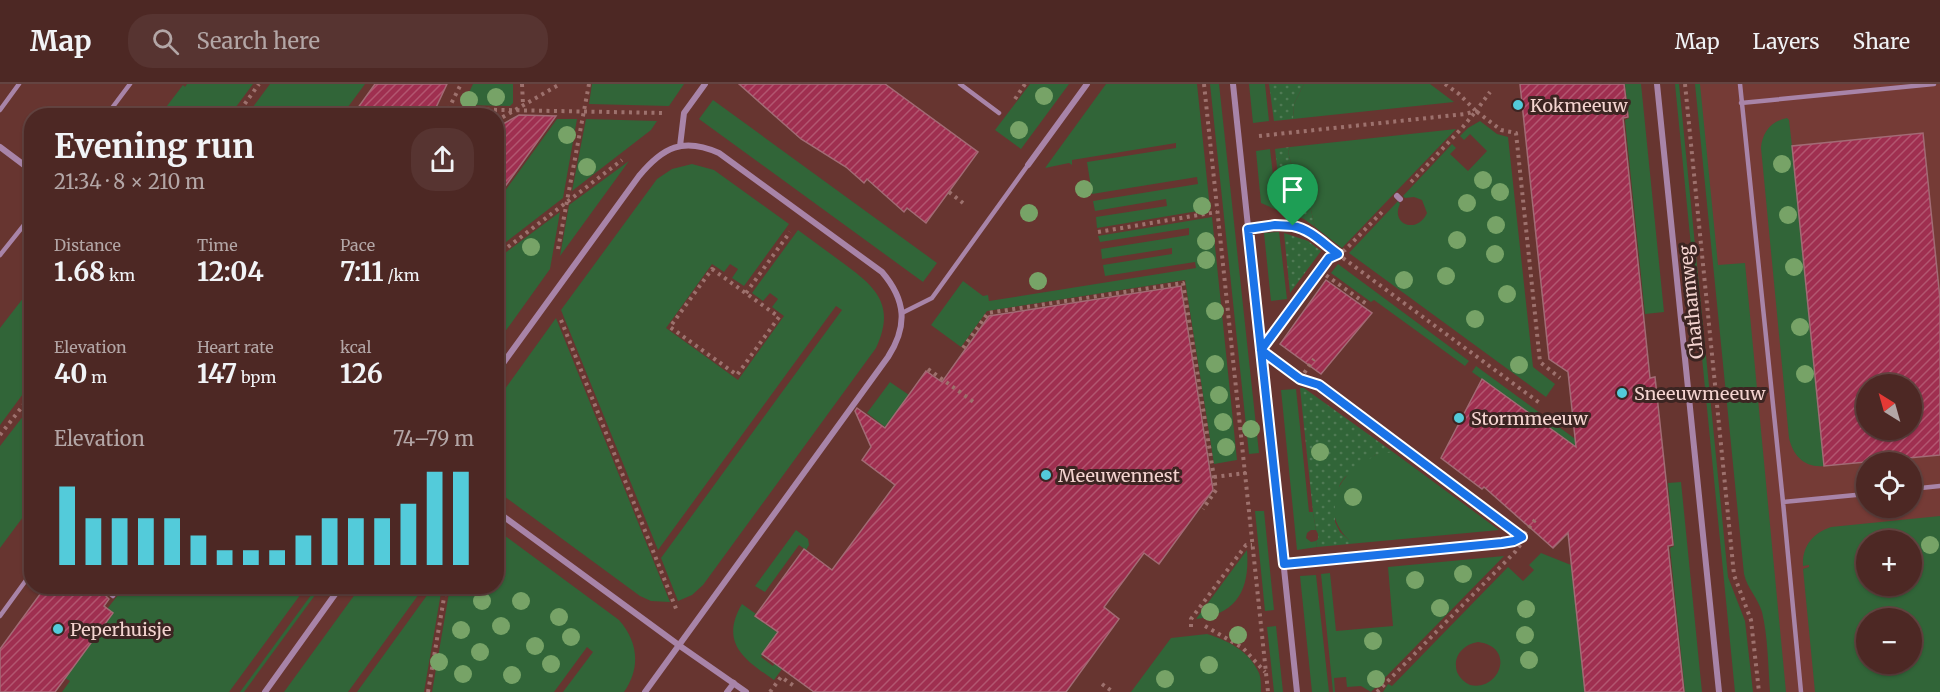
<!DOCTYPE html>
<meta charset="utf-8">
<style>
body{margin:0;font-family:Merriweather,serif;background:#573431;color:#f1f3f6;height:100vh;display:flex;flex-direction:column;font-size:22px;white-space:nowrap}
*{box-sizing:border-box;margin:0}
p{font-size:20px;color:#b3a6a6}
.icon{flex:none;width:33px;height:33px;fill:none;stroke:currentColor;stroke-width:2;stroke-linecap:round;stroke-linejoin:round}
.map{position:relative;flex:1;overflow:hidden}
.panel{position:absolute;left:24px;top:24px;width:480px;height:486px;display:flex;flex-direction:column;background:#4d2824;border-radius:24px;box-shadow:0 2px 4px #0004,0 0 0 2px #644441}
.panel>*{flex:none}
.needle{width:39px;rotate:323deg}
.fabs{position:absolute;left:1856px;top:290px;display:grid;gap:12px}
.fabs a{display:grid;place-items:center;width:66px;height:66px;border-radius:50%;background:#4d2824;box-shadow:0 2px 4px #0004,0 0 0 2px #644441;font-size:30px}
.pin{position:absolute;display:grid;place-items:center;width:51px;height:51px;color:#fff;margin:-62px -26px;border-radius:50% 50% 50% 0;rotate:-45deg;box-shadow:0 0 6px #0007}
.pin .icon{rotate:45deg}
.round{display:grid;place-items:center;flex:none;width:63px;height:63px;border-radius:24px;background:#573431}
.summary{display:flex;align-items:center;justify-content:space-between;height:102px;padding:0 30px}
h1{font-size:33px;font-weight:700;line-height:45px}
.metrics{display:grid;grid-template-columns:repeat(3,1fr);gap:9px;height:102px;padding:6px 30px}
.metrics div{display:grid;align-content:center}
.metrics b{font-size:26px;font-weight:700}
.metrics small{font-size:16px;font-weight:400}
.metrics p{font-size:16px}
.chart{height:168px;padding:12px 30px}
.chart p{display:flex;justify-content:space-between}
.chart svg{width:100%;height:108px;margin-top:6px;stroke:#53cbda;stroke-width:6}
header{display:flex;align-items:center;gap:36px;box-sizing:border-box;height:84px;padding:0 30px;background:#4d2824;border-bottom:2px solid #644441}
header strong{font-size:28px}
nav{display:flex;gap:33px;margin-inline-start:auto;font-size:21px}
.search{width:420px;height:54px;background:#573431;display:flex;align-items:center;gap:15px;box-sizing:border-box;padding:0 21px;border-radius:24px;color:#b3a6a6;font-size:22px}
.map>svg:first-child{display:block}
</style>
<header>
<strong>Map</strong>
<div class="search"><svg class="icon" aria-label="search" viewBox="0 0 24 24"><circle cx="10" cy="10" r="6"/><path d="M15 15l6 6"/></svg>Search here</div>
<nav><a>Map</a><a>Layers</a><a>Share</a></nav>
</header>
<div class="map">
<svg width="1940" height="608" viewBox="0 0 1940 608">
<defs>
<pattern id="garden-dots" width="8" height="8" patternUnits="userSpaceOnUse" patternTransform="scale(1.5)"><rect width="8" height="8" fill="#316538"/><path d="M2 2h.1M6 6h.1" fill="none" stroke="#4f7a54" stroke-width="1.8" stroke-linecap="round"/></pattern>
<pattern id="building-hatch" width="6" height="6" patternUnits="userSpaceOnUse" patternTransform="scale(1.5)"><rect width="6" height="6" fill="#9f2f50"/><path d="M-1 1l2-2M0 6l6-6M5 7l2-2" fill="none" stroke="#b25670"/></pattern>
</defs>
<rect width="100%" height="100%" fill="#673530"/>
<!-- built -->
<path fill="#753b36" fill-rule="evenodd" d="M1696,0H1940V608H1782L1770,488L1746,490ZM1866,300H1911V345H1866ZM1866,378H1911V423H1866ZM1866,456H1911V501H1866ZM1866,534H1911V579H1866Z"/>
<!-- grass -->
<path fill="#316538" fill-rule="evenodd" d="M187,0H253L230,31H160L183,1L185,3Z
M270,0H365L342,31H247Z
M473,0H513V19L510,22L465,21L464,19Z
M592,0H684L669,22L589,20Z
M1030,0H1069L1021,65L995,46Z
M1106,0H1197L1210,125L1097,144L1096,133L1167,122L1166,115L1095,127L1093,117L1198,100L1197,93L1092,110L1087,78L1176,64V59L1072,76V81L1069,79L1045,84Z
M1210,0H1219L1259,369L1249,370Z
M1249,0H1265L1269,37L1253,39Z
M1304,0H1430L1454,18L1293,35L1294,20Z
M1625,0H1641L1664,228L1645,230L1625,36L1629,34Z
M1675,0H1679L1728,493L1745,537L1753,608H1735Z
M1695,0H1700L1718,181L1745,179L1786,608H1770C1768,582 1768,553 1762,528C1758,514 1747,504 1744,490Z
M713,16L937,179L923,198L699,35Z
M1787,34L1789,36L1792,62L1824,382C1805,384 1793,372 1789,354L1761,64C1762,49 1771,37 1787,34Z
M557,35H577L563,114L497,165V118Z
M586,35L657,37L651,46L572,107Z
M1480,37L1497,50L1508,53L1533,283L1555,300L1546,313L1349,169L1398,117L1400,120C1390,140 1417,151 1427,129L1422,116L1414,113L1405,114L1403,112L1452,60L1456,64L1450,70L1468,87L1487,67L1470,50L1464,56L1460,52L1468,44Z
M1456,45L1342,164L1315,143L1309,118L1313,105L1311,92L1291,79L1288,68L1290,63Z
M1270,65L1277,126L1261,119L1256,67Z
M629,77L560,172L569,121Z
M692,80L714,86L789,140L744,202L732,194L738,185L730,180L724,188L712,180L666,244L738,296L784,232L772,223L778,215L770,209L763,217L752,209L798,146C813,157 828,168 843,179C876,203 896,221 876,264L703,501L692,511L678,517L661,474L842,226L836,222L658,466L561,226L657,95L672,85Z
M560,128L550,185L497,259V175Z
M1212,133L1237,376L1214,380L1185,196L987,227L961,263L931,241L963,197L983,212L988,211L989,217L1196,184L1195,178L1105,192L1103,181L1172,170V164L1102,175L1101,165L1189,151V144L1100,158L1098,152Z
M1279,148L1287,215L1271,217L1264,149Z
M1338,180L1469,277L1465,282L1374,216L1371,218L1331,189Z
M31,204V299L0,341V244Z
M556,234L670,518L651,517L640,512L497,407V316Z
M1476,282L1578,357L1574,362L1472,288Z
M890,298L909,311L885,343L867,329Z
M1296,305L1309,428H1313L1316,446H1311L1307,449L1306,454L1311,458L1316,457L1317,463L1297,466L1281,306Z
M31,322V439L23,433L0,464V362Z
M1384,368H1393L1499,446L1349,460V456C1314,423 1345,379 1384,368Z
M1681,398L1702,608H1685L1670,464L1674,462L1668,399Z
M1255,427H1264L1274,526L1265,527Z
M1940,432V608H1815L1803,485L1809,483V481L1803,482C1802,462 1813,449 1831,443ZM1866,456H1911V501H1866ZM1866,534H1911V579H1866Z
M497,446L619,536C638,558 641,583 624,608H563L593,568L587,563L554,608H432L450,503L496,502Z
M796,446L808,455L809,461L806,466L799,461L765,508L755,502Z
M1247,466C1250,506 1237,530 1196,535Z
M1541,469L1571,481L1585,608H1383L1388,600L1392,602L1508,483L1523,497L1534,486L1529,481ZM1478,558C1517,563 1499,608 1470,601C1464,598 1459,593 1457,588C1452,572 1464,560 1478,558Z
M1504,472L1371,608L1361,602L1347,603L1346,593L1334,594L1335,608H1333L1321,490L1330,489L1336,547L1393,542L1388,483Z
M1316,491L1329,608H1312L1300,492Z
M361,502L424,503L348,608H284Z
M121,503H306L229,608H62L70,597L65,594L113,529L107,525L122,506L120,504Z
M317,503H321L244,608H240Z
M433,503H442L424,608H357Z
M742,520L756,530L754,532L778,549L761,573L773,582L791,558L782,585L774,596C745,576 719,559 742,520Z
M1276,542L1283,608H1274L1267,543Z
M1207,550C1229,557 1249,567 1259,589C1261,594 1261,602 1261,608H1131L1171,554Z"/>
<!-- garden -->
<path fill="url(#garden-dots)" d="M1269,0H1304L1294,20L1293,35L1274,37Z
M1290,63L1288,68L1291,79L1305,87L1311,92L1313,99L1309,118L1315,143L1304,135L1282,127L1275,65Z
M1284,149L1308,157L1321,167L1290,209Z
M1300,304H1304L1393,368L1375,371L1345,393L1340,400L1335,418V438L1340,448L1349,456V460L1317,463L1316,457L1318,455V450L1316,446L1313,428Z"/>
<!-- building -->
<path fill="url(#building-hatch)" stroke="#a26b75" stroke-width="1.5" fill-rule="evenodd" d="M375,0H447L432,32H352Z
M739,0H885L978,68L926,139L907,124L904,128L867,95L864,99L846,83L801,55Z
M1520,0H1624L1628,33L1623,34L1650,294L1655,293L1673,461L1668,462L1684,608H1585L1568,449L1553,464L1484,403L1482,405L1441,374L1482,295L1576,363L1568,288L1549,275Z
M519,31L556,32L496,115V44Z
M1923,49L1940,215V371L1824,382L1792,62ZM1866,300H1911V345H1866Z
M1326,196L1372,229L1321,290L1280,260Z
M1181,202L1213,406L1159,480L1144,469L1104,523L1119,535L1066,608H814L762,570L778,548L755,532L804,465L832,486L895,401L862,376L871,363L855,327L857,324L885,344L926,287L942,298L989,232Z
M46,502H96L109,515L104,522L113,529L55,608H0V565Z"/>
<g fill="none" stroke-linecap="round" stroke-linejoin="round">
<!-- path -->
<path stroke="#9d716d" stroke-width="4" stroke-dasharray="3 4.5" stroke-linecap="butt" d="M522,0L523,20
M1204,0L1268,608
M1445,0L1459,10L1475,26
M1685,0L1734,491L1751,536L1759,608
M1015,15L1025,0
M449,25L663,29
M236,32L259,0
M445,32L461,0
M496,37L560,0
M1259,52L1465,30L1476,27L1490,8
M1411,98L1462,44L1476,27L1501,46L1516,49L1540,278L1560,294
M949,108L963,119
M1270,142C1284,140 1297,142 1309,149L1541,320
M1098,148L1217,128
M558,165L589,0
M496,172L622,76
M712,185L779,233L737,291L670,243Z
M1320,187L1368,221
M746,209L790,148
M561,236L677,527
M1280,240L1329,174L1345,166L1383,127
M963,264L988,229L1183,199L1216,406L1203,425
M1284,283L1300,295L1319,301L1522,453
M928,285L975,319
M1300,295L1314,275
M0,351L32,310
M1214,393L1246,389
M1303,478L1514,457L1522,453
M1205,542L1243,564L1265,588
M1191,543V535L1246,461H1252
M1102,600L1113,608
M428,608L446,502
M770,608L781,593L794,602
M1377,608L1515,468L1521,460L1522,453L1535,436"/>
<!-- lane -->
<path stroke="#a884a8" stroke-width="4.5" d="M960,0L999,29
M1740,0L1783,418L1801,608
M1741,19L1934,0
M0,26L19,0
M106,32L130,0
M0,171L32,131
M902,229L932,214L1028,81
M1911,405L1940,402
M1783,418L1866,410
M100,502L113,512
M0,532L32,488"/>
<!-- street -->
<path stroke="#a884a8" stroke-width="6" d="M1233,0L1297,608
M1657,0L1719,608
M680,62L684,29L705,0
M0,63L32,87
M1028,81L1087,0
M1397,112L1400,115
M496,289L639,92C663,63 683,53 719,69L882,188C906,216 908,242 888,273L645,608
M496,427L680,562L746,608
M265,608L341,502
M727,608L734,599"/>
</g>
<!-- trees -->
<g fill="#77a367">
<circle cx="1044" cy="12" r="9"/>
<circle cx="496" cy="13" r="9"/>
<circle cx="469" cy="16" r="9"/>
<circle cx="1019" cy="46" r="9"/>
<circle cx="567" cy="51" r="9"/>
<circle cx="1782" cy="80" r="9"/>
<circle cx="587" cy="83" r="9"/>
<circle cx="1483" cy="96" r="9"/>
<circle cx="1084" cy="105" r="9"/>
<circle cx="1500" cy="108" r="9"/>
<circle cx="1467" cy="119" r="9"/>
<circle cx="1202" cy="122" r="9"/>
<circle cx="1029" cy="129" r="9"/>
<circle cx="1788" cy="131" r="9"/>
<circle cx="1496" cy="141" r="9"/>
<circle cx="1457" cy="156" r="9"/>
<circle cx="1206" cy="157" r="9"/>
<circle cx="531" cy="163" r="9"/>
<circle cx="1495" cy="170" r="9"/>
<circle cx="1206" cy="176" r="9"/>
<circle cx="1794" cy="183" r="9"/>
<circle cx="1446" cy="192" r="9"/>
<circle cx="1404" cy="196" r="9"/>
<circle cx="1038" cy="197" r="9"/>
<circle cx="1507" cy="210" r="9"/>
<circle cx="1215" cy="227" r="9"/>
<circle cx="1475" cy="235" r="9"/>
<circle cx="1800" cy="243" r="9"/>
<circle cx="1215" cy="280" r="9"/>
<circle cx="1519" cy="281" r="9"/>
<circle cx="1805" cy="290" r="9"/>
<circle cx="1219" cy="311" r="9"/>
<circle cx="1223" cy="338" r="9"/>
<circle cx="1251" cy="345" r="9"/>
<circle cx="1226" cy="363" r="9"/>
<circle cx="1320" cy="368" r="9"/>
<circle cx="1353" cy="413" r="9"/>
<circle cx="1930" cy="461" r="9"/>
<circle cx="1463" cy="490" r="9"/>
<circle cx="1415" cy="496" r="9"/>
<circle cx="482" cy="517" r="9"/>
<circle cx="521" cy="517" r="9"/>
<circle cx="1440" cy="524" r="9"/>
<circle cx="1526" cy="525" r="9"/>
<circle cx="1210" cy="528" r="9"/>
<circle cx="559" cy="533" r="9"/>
<circle cx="501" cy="542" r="9"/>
<circle cx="461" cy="546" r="9"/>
<circle cx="1238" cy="551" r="9"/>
<circle cx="1525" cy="551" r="9"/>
<circle cx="571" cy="553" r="9"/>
<circle cx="1373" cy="557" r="9"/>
<circle cx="535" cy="562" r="9"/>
<circle cx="480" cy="568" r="9"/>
<circle cx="1529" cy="576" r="9"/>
<circle cx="439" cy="578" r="9"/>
<circle cx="551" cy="580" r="9"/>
<circle cx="1209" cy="581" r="9"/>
<circle cx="463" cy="590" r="9"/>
<circle cx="512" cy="591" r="9"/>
<circle cx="1165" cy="595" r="9"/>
<circle cx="1376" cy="595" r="9"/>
</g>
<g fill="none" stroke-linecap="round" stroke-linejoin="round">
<defs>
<path id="route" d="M1293,142L1275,141L1248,145L1284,480L1502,459L1514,457L1522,453L1319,301L1300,295L1261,266L1329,174L1338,170C1324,160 1310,145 1293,142"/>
</defs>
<!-- route casing -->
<use href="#route" stroke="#fff" stroke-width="12"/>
<!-- route -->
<use href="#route" stroke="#1a73e8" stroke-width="8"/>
</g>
<!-- markers -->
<g fill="#53cbda" stroke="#3c2522" stroke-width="2">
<circle cx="1518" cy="21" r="6"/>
<circle cx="1622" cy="309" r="6"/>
<circle cx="1459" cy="334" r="6"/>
<circle cx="1046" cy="391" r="6"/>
<circle cx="58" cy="545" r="6"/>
</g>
<g text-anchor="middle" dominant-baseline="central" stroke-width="6" stroke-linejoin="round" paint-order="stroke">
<!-- poi labels -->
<g font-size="18" fill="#f4d4d0" stroke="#3c2522" text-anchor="start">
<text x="1530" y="21">Kokmeeuw</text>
<text x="1634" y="309">Sneeuwmeeuw</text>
<text x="1471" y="334">Stormmeeuw</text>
<text x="1058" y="391">Meeuwennest</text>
<text x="70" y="545">Peperhuisje</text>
</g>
<!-- street labels -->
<g font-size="18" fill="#f4d4d0" stroke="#3c2522">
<text transform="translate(1691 218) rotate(-96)">Chathamweg</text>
</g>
</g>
</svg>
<div class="fabs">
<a><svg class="needle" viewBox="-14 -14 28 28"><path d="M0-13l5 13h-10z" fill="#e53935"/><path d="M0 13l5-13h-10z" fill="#b3a6a6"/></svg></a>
<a><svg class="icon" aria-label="locate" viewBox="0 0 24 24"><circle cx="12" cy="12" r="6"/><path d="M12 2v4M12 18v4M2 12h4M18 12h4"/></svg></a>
<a>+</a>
<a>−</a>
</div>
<div class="pin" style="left:1293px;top:142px;background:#1e9e55"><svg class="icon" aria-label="arrive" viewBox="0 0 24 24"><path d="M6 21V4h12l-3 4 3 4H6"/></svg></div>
<section class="panel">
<div class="summary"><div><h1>Evening run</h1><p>21:34 · 8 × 210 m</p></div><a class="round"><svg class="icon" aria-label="share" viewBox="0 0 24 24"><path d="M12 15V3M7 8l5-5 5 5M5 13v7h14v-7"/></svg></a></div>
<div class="metrics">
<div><p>Distance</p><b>1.68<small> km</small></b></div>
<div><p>Time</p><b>12:04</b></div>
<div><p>Pace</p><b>7:11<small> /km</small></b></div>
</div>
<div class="metrics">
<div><p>Elevation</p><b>40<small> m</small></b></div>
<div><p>Heart rate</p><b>147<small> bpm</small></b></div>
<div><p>kcal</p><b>126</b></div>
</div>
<div class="chart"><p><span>Elevation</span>74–79 m</p>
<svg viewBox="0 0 160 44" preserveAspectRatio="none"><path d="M5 44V12M15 44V25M25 44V25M35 44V25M45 44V25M55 44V32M65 44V38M75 44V38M85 44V38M95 44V32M105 44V25M115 44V25M125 44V25M135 44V19M145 44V6M155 44V6"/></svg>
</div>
</section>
</div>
